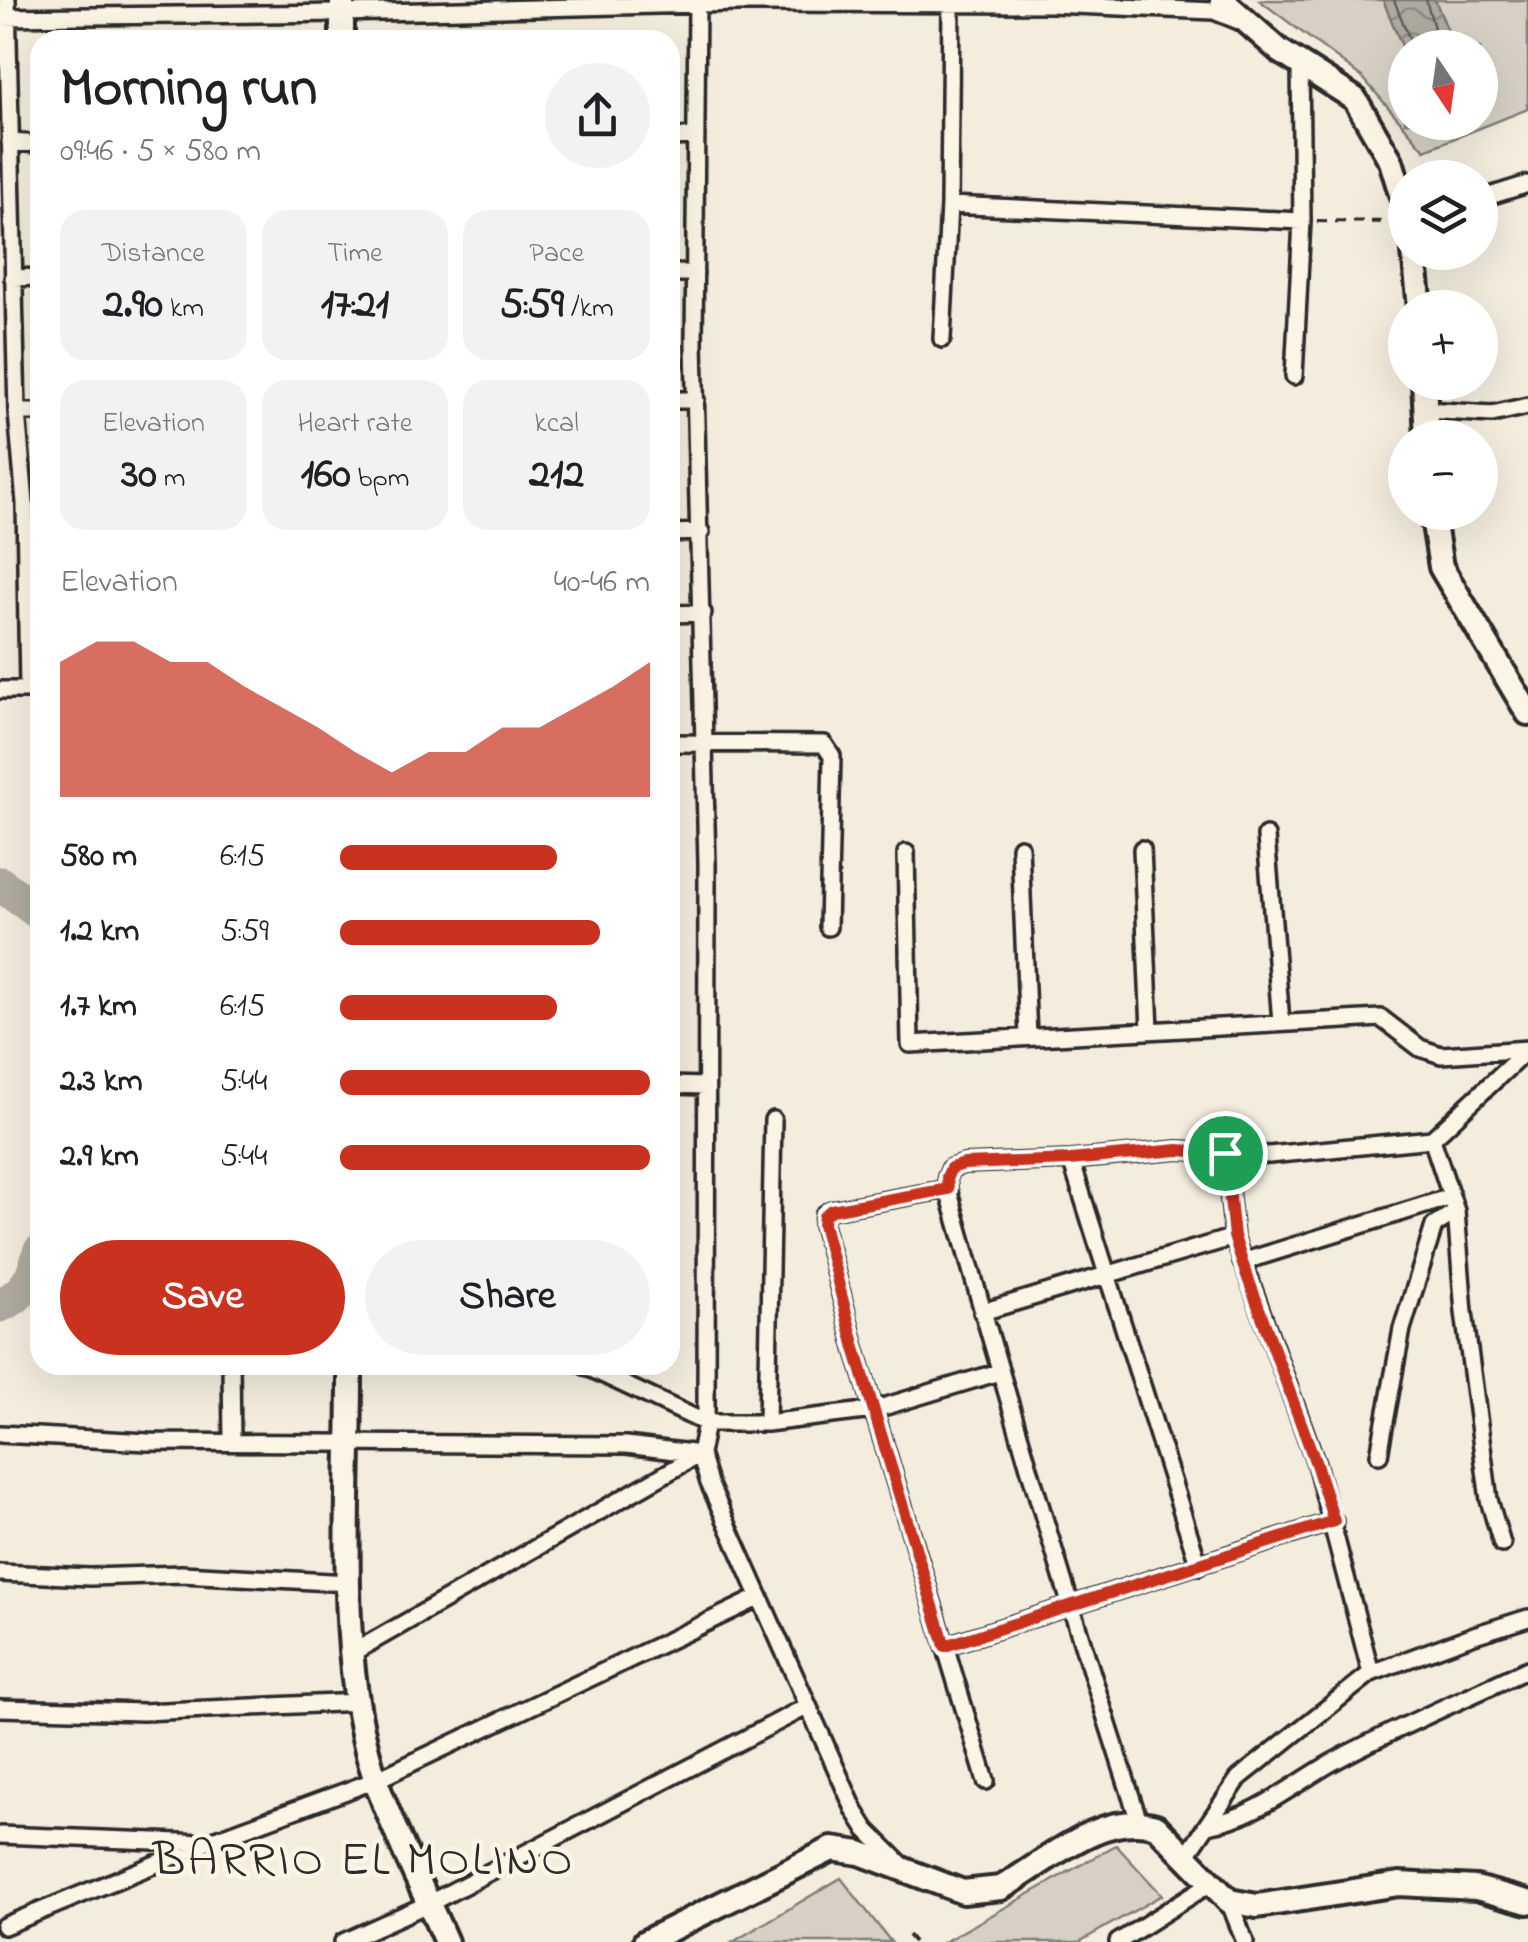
<!DOCTYPE html>
<meta charset="utf-8">
<style>
body{margin:0;font-family:"Indie Flower",sans-serif;background:#f2f2f2;color:#202124;height:100vh;display:flex;flex-direction:column;font-size:38px;white-space:nowrap}
*{box-sizing:border-box;margin:0}
p{font-size:32px;color:#757577}
.icon{flex:none;width:55px;height:55px;fill:none;stroke:currentColor;stroke-width:2;stroke-linecap:round;stroke-linejoin:round}
.map{position:relative;flex:1;overflow:hidden}
.side{position:absolute;left:30px;top:30px;width:650px;height:1345px;display:flex;flex-direction:column;background:#fff;border-radius:30px;box-shadow:0 10px 40px #0002}
.side>*{flex:none}
.needle{width:65px;rotate:167deg}
.buttons{position:absolute;left:1388px;top:30px;display:grid;gap:20px}
.buttons a{display:grid;place-items:center;width:110px;height:110px;border-radius:50%;background:#fff;box-shadow:0 10px 40px #0002;font-size:50px}
.pin{position:absolute;display:grid;place-items:center;width:85px;height:85px;color:#fff;margin:-42px;border:5px solid #fff;border-radius:50%;box-shadow:0 2px 10px #0007}
.round{display:grid;place-items:center;flex:none;width:105px;height:105px;border-radius:52px;background:#f2f2f2}
.overview{display:flex;align-items:center;justify-content:space-between;height:170px;padding:0 30px}
h1{font-size:55px;font-weight:800;line-height:75px}
.metrics{display:grid;grid-template-columns:repeat(3,1fr);gap:15px;height:170px;padding:10px 30px}
.metrics div{display:grid;align-content:center;border-radius:25px;background:#f2f2f2;text-align:center}
.metrics b{font-size:42px;font-weight:800}
.metrics small{font-size:28px;font-weight:400}
.metrics p{font-size:28px}
.chart{height:280px;padding:20px 30px}
.chart p{display:flex;justify-content:space-between}
.chart svg{width:100%;height:180px;margin-top:10px;fill:#c8321e;opacity:.7}
.cta{display:flex;gap:20px;margin-top:auto;padding:20px 30px}
.cta a{flex:1;height:115px;border-radius:60px;background:#c8321e;color:#fff;font-size:40px;font-weight:800;line-height:115px;text-align:center}
.cta a+a{background:#f2f2f2;color:#202124}
ul{padding:0 30px;list-style:none;font-size:32px}
li{display:grid;grid-template-columns:160px 120px 1fr;align-items:center;height:75px}
li i{height:25px;border-radius:12px;background:#c8321e}
.map>svg:first-child{display:block}
</style>
<div class="map">
<svg width="1528" height="1942" viewBox="0 0 1528 1942">
<defs>
<pattern id="water-waves" width="16" height="10" patternUnits="userSpaceOnUse" patternTransform="scale(2.5)"><rect width="16" height="10" fill="#afaaa0"/><path d="M0 5q4-4 8 0t8 0" fill="none" stroke="#8f8b83"/></pattern>
</defs>
<rect width="100%" height="100%" fill="#f4edde"/>
<filter id="ink" filterUnits="userSpaceOnUse"><feTurbulence type="fractalNoise" baseFrequency=".01" numOctaves="2"/><feDisplacementMap in="SourceGraphic" scale="20" xChannelSelector="R" yChannelSelector="G"/><feConvolveMatrix kernelMatrix="1 2 1 2 8 2 1 2 1" color-interpolation-filters="sRGB"/></filter>
<g filter="url(#ink)">
<!-- green -->
<path fill="#d6d1c4" stroke="#807e78" stroke-width="2.5" fill-rule="evenodd" d="M1259,0H1528V109L1425,150L1363,78ZM1405,48H1480V122H1405Z
M1116,1845L1162,1895L1079,1942H944Z
M841,1878L891,1942H733Z"/>
<!-- water -->
<path fill="url(#water-waves)" stroke="#7a7771" stroke-width="2.5" d="M1383,0H1435L1450,36L1405,48L1404,51Z"/>
<g fill="none" stroke-linecap="round" stroke-linejoin="round">
<!-- shore -->
<path stroke="#605e5a" stroke-width="2.5" d="M1394,0L1410,40L1414,42L1434,28L1426,0"/>
<!-- river -->
<path stroke="#afaaa0" stroke-width="35" d="M0,884L40,913
M0,1305C24,1296 34,1277 40,1252"/>
<defs>
<path id="street" d="M7,0L17,412L25,503L28,690
M697,0L694,344L707,864L706,1423L700,1454L709,1483L855,1811L867,1830L901,1864
M0,17L342,13L739,3L1050,4L1214,11L1239,21
M670,137L696,136
M10,142L40,144
M1480,199L1528,184
M949,205L1302,221
M670,273H695
M13,278L40,277
M942,339L949,205L951,3
M1294,376L1302,221L1300,63
M670,400H696
M1426,410L1492,414L1528,406
M17,412H40
M670,533L701,532
M670,614L703,613
M0,690H40
M670,743L824,744L832,756L828,927
M1266,836L1281,1022
M1020,847L1028,1037
M1142,849L1150,1030
M906,853L910,1044L1381,1018L1420,1048L1441,1055L1528,1049
M670,1085L705,1086
M1432,1139L1456,1211L1464,1312L1489,1500L1502,1544
M1225,1153L1234,1237L1316,1463L1371,1673
M1071,1160L1199,1566
M948,1189L831,1210L824,1215L823,1224L855,1348L986,1781
M1242,1262L1451,1197
M982,1312L1234,1237
M231,1365L232,1442
M583,1365L706,1423H767L873,1410L999,1372
M767,1423L773,1120
M0,1434L148,1442L626,1445L700,1454
M1379,1455L1402,1329L1434,1226L1456,1211
M0,1573L90,1577L182,1574L349,1583
M945,1646L1334,1521
M352,1653L700,1454
M0,1708L143,1712L359,1702
M1139,1821C1071,1612 1008,1401 948,1189L947,1177L951,1168L964,1164L1071,1160L1178,1150L1269,1155L1432,1139L1528,1049
M1207,1825C1254,1818 1291,1786 1331,1763C1394,1728 1463,1700 1528,1669
M0,1835L205,1843L376,1780L760,1597
M1186,1856L1239,1778L1371,1673L1474,1635L1528,1618
M1229,1901L1245,1942
M4,1926L202,1845
M343,1942L430,1903L808,1706
M1118,1942L1211,1883"/>
<path id="secondary" d="M342,0V40
M1222,0L1280,51L1355,99L1391,161L1405,207
M1414,252L1420,308
M1424,382L1427,438
M1432,512L1441,567L1528,713
M350,1365C351,1495 334,1658 376,1781C395,1836 423,1889 446,1942
M645,1942L832,1849L860,1853L963,1892L1001,1888C1047,1862 1101,1810 1156,1826L1229,1901L1257,1906L1399,1884L1476,1888L1528,1902"/>
</defs>
<!-- street casing -->
<use href="#street" stroke="#2b2b2b" stroke-width="22"/>
<!-- secondary casing -->
<use href="#secondary" stroke="#2b2b2b" stroke-width="30"/>
<!-- path -->
<path stroke="#2b2b2b" stroke-width="4" stroke-dasharray="10 8" stroke-linecap="butt" d="M1317,221L1393,222
M908,1935L914,1942"/>
<!-- street -->
<use href="#street" stroke="#fcf5e5" stroke-width="15"/>
<!-- secondary -->
<use href="#secondary" stroke="#fcf5e5" stroke-width="22"/>
</g>
</g>
<g fill="none" stroke-linecap="round" stroke-linejoin="round" filter="url(#ink)">
<defs>
<path id="route" d="M1178,1150L1225,1153L1234,1236L1242,1262L1316,1464L1334,1521L945,1646L855,1348L823,1224L824,1216L831,1210L948,1189L947,1177L951,1168L964,1164L1070,1160Z"/>
</defs>
<!-- route casing -->
<use href="#route" stroke="#fff" stroke-width="20"/>
<!-- route -->
<use href="#route" stroke="#c8321e" stroke-width="12"/>
</g>
<g text-anchor="middle" dominant-baseline="central" stroke-width="9" stroke-linejoin="round" paint-order="stroke">
<!-- neighbourhood labels -->
<g font-size="48" letter-spacing="2.5" fill="#2b2b2b" stroke="#fcf5e5">
<text x="364" y="1862">BARRIO EL MOLINO</text>
</g>
</g>
</svg>
<div class="buttons">
<a><svg class="needle" viewBox="-14 -14 28 28"><path d="M0-13l5 13h-10z" fill="#e53935"/><path d="M0 13l5-13h-10z" fill="#757577"/></svg></a>
<a><svg class="icon" aria-label="layers" viewBox="0 0 24 24"><path d="M12 4l9 5-9 5-9-5zM3 14l9 5 9-5"/></svg></a>
<a>+</a>
<a>−</a>
</div>
<div class="pin" style="left:1225px;top:1153px;background:#1e9e55"><svg class="icon" aria-label="arrive" viewBox="0 0 24 24"><path d="M6 21V4h12l-3 4 3 4H6"/></svg></div>
<section class="side">
<div class="overview"><div><h1>Morning run</h1><p>09:46 · 5 × 580 m</p></div><a class="round"><svg class="icon" aria-label="share" viewBox="0 0 24 24"><path d="M12 15V3M7 8l5-5 5 5M5 13v7h14v-7"/></svg></a></div>
<div class="metrics">
<div><p>Distance</p><b>2.90<small> km</small></b></div>
<div><p>Time</p><b>17:21</b></div>
<div><p>Pace</p><b>5:59<small> /km</small></b></div>
</div>
<div class="metrics">
<div><p>Elevation</p><b>30<small> m</small></b></div>
<div><p>Heart rate</p><b>160<small> bpm</small></b></div>
<div><p>kcal</p><b>212</b></div>
</div>
<div class="chart"><p><span>Elevation</span>40–46 m</p>
<svg viewBox="0 0 160 44" preserveAspectRatio="none"><path d="M0 44V11L10 6L20 6L30 11L40 11L50 17L60 22L70 27L80 33L90 38L100 33L110 33L120 27L130 27L140 22L150 17L160 11V44z"/></svg>
</div>
<ul>
<li><b>580 m</b>6:15<i style="width:70%"></i></li>
<li><b>1.2 km</b>5:59<i style="width:84%"></i></li>
<li><b>1.7 km</b>6:15<i style="width:70%"></i></li>
<li><b>2.3 km</b>5:44<i style="width:100%"></i></li>
<li><b>2.9 km</b>5:44<i style="width:100%"></i></li>
</ul>
<div class="cta"><a>Save</a><a>Share</a></div>
</section>
</div>
